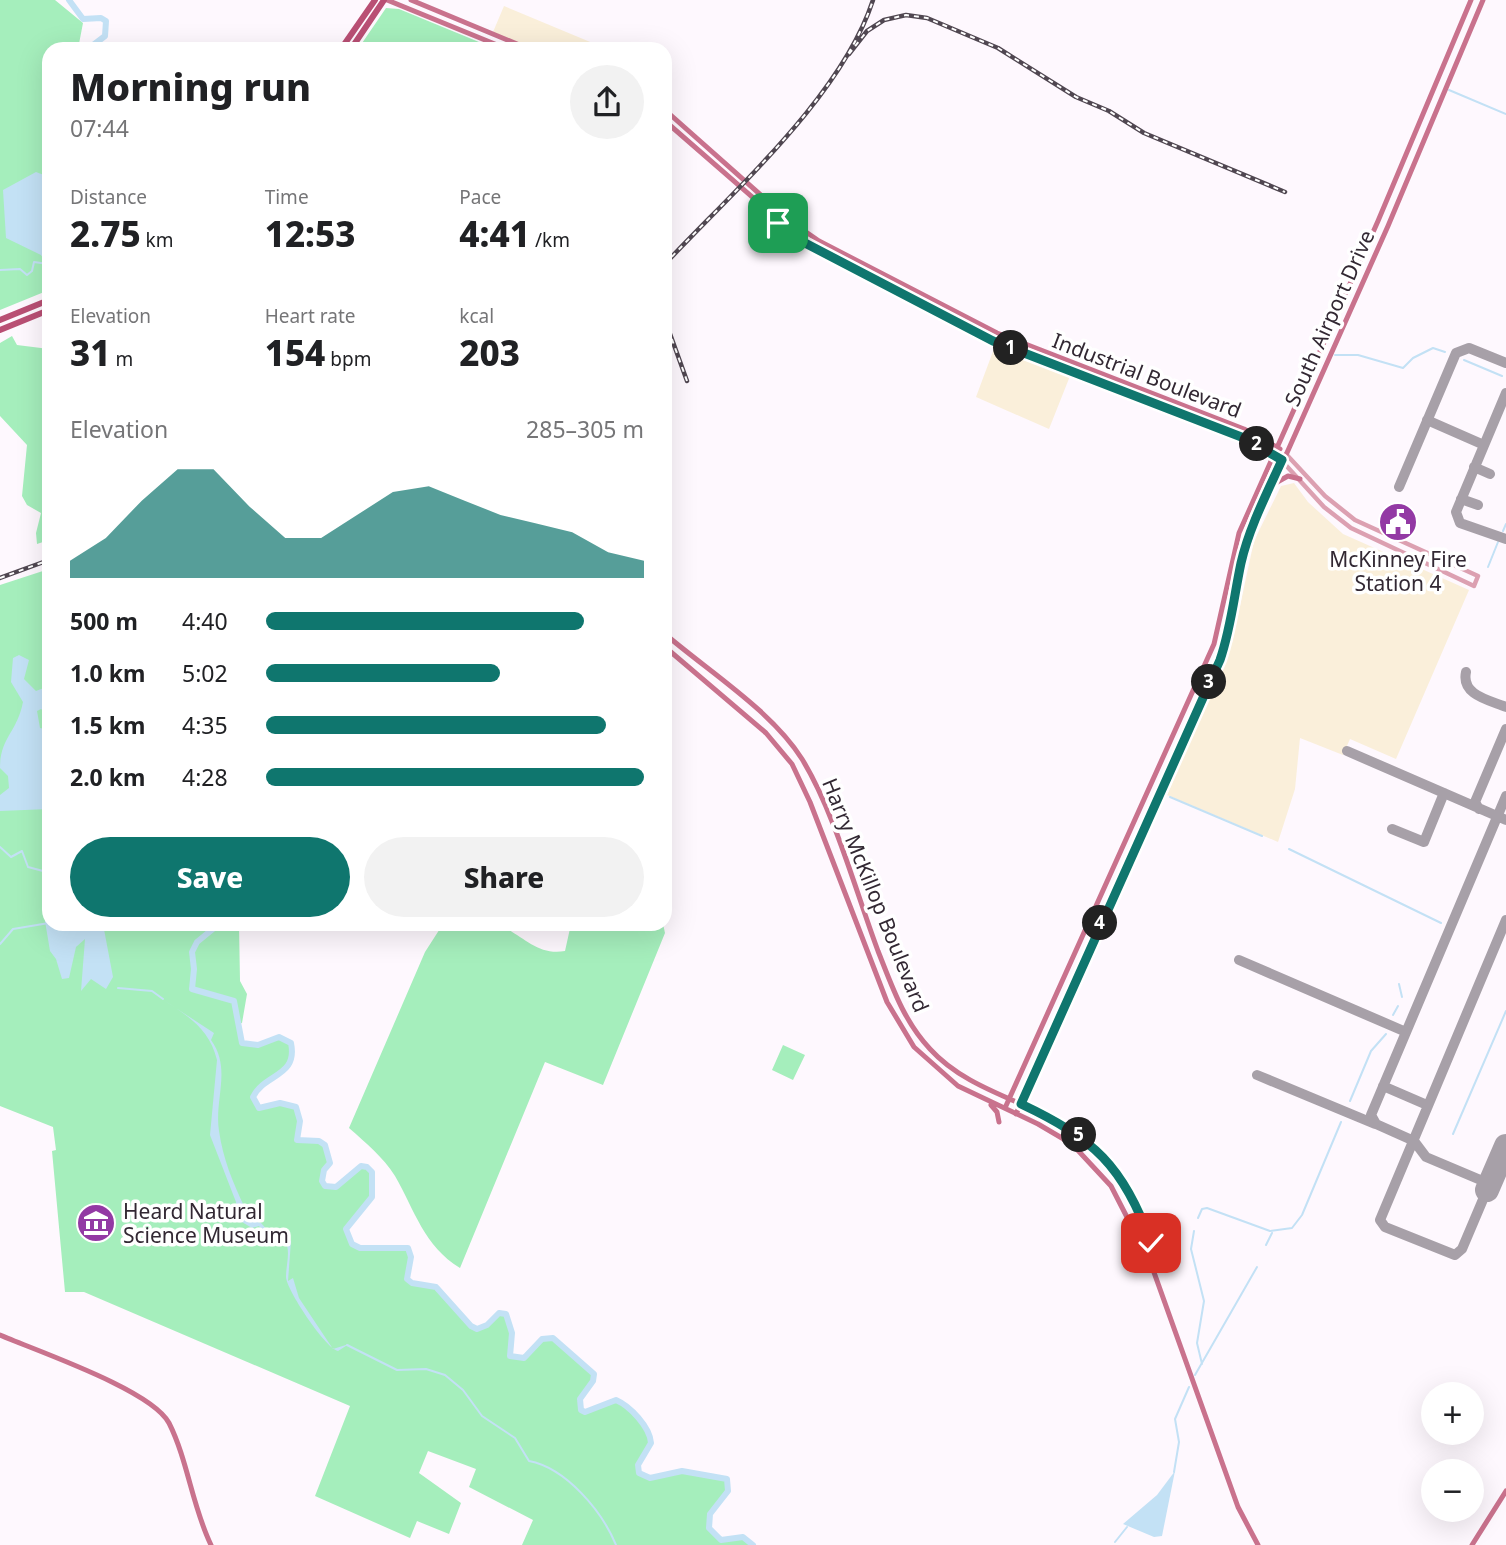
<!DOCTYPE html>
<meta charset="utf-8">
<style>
body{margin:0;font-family:"Noto Sans",sans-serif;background:#f2f2f2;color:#202124;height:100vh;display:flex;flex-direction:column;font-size:26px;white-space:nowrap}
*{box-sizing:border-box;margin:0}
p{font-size:23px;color:#757577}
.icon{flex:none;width:38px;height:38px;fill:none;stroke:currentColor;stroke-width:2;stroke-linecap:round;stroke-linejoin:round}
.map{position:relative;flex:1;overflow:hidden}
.panel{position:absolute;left:42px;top:42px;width:630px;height:889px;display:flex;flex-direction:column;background:#fff;border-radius:21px;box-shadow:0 7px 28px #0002}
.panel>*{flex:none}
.fabs{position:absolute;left:1421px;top:1382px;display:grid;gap:14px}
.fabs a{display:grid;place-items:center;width:63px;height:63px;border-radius:50%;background:#fff;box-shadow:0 7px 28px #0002;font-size:35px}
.pin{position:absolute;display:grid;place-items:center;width:60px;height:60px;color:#fff;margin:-30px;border-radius:14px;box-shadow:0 4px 10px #0006}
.km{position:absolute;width:35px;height:35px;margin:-18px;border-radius:50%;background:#222;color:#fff;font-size:19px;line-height:35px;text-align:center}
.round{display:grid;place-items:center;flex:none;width:74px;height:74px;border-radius:37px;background:#f2f2f2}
.summary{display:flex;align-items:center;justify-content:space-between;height:119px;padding:0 28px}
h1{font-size:38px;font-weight:800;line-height:52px}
.metrics{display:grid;grid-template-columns:repeat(3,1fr);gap:10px;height:119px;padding:7px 28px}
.metrics div{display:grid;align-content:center}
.metrics b{font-size:35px;font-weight:800}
.metrics small{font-size:19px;font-weight:400}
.metrics p{font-size:19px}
.chart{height:196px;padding:14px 28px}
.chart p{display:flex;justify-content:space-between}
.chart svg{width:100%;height:126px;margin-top:7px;fill:#0f766e;opacity:.7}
.button{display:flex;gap:14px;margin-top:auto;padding:14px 28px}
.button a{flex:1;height:80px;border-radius:42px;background:#0f766e;color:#fff;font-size:28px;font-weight:800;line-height:80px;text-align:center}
.button a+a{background:#f2f2f2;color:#202124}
ul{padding:0 28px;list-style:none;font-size:23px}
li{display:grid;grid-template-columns:112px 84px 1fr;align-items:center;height:52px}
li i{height:18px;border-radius:9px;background:#0f766e}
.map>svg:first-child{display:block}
</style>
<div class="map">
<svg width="1506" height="1545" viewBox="0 0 1506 1545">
<rect width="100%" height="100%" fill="#fef8fe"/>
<!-- commercial -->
<path fill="#faefda" d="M504,6L607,49H535L493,32Z
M995,346L1070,376L1049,429L976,397Z
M1294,483L1308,502L1343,534L1469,590L1396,759L1350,739L1343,755L1300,738L1295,789L1278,842L1167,795L1232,643L1254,541L1281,486Z"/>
<!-- green -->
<path fill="#a5eebc" d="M0,0H55L83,23L78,49H49V290L0,310Z
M386,8L399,9L496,49H358Z
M12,336L17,345L49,349V540L37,544L36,533L41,513L27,505L22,496L27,445L0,416V343Z
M49,569V924H239L240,981L247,994L242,1023L237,1024L242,1043L258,1046L284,1038C298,1046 293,1069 279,1076C274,1079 268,1079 263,1082C258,1086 256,1092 253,1097L255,1103L264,1109L280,1103L296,1108L300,1121L296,1140L319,1141L325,1145L329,1163L323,1170L322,1181L329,1189L337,1188L361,1167H367L372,1172V1196L345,1229L352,1244L361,1248H407L411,1257L407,1279L412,1283L435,1287L471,1327L478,1329L487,1325L499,1313L506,1314L512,1333L509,1356L525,1359L542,1340L553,1339L593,1374V1381L579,1399L581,1410L585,1412L616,1401C630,1407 649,1427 650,1443L637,1465L638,1473L651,1478L676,1472L726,1480L729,1484L725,1497L709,1514V1529L720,1541L743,1538L752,1545H522L533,1520L469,1487L476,1469L428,1451L419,1473L461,1503L449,1534L417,1521L410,1538L315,1496L350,1406L84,1292H65L52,1151L56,1150L53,1127L0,1106V585Z
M443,924C458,924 485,919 499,925C523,935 537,956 565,951L571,924H663L665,933L603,1085L545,1062L460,1268C424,1246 415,1211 395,1176C383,1157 366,1143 349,1128L425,952Z
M783,1045L805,1055L793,1080L772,1070Z"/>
<!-- water -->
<path fill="#c3e1f5" d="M36,172L49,177V255H41L6,238L3,190Z
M19,655L29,660L24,679L36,691L49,686V715L41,709L37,711L40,728L49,730V809L0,811V795L9,788L8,776L0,768C0,737 17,733 23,702L11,682L13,658Z
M49,915V924H103L113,977L106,989L91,979L81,991L85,939L76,947L69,978L62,979L56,959L50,951L45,921Z
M162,999L214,1033L211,1040C232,1069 214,1099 219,1131C223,1159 233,1183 245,1208L244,1212H248L251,1220L261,1223L271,1234H281L291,1241L288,1281L293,1278L299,1298L333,1349L349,1344L338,1351C325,1348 286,1289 286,1277C286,1264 291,1252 285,1240L267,1237L259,1226L252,1228L237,1219L236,1202L210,1135L217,1060C209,1028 188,1016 162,999Z
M1175,1471L1162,1536L1154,1537L1123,1524L1157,1495Z"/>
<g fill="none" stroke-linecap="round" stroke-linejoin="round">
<!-- stream -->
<path stroke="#c3e1f5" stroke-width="2" d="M68,0L70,2
M1449,90L1506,114
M42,255L49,264
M0,270L20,269L27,275L32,271L34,262L48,264
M1335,355H1358L1403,368L1413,358L1433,348L1445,352
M1464,360L1502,376
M1503,531L1506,524
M1488,567L1498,542
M1170,797L1262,836
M0,847L11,857L22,851L28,867L43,871L49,866
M1289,849L1441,923
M0,944L13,929L49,923
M1399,984L1402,997
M118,988L152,991L163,999
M1393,1015L1398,1006
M1350,1101L1371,1051L1386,1034
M1453,1134L1506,1011
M1198,1218L1202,1209L1207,1208L1270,1231L1292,1228L1302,1215L1341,1122
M1194,1231L1191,1249L1204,1301L1197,1343L1202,1364
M1266,1245L1272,1233
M347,1345L397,1370L426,1369L445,1375L463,1390L482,1416L515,1438L529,1461C566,1468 602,1511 616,1545
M1195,1375L1257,1267
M1174,1472L1179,1442L1175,1419L1189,1387
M1115,1542L1127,1527"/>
<!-- river -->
<path stroke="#c3e1f5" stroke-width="6" d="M69,0L83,19L101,18L106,21L105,36L88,49
M219,924L197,942L192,952L194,969L192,989L234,1001L242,1043L258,1045L279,1037L291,1043C298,1077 265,1073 253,1097L259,1108L280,1103L296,1107L300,1121L297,1140L319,1141L325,1145L330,1163L324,1170L322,1181L325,1186L336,1187L361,1166L367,1167L372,1172V1197L346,1229L352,1244L360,1248H408L411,1257L407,1279L412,1283L436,1287L471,1326L477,1329L487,1325L499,1313L506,1314L512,1333L510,1356L524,1358L542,1339L553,1338L594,1374L593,1381L580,1399L581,1410L585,1412L616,1400C630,1406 650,1427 651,1443L638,1465L639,1473L650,1478L682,1471L727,1479L728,1491L710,1514L709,1528L721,1540L743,1537L753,1545"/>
<!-- taxiway -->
<path stroke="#a7a0a8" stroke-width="10" d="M1506,393L1456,512L1460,523L1506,539
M1427,420L1484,445
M1474,467L1490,474
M1399,487L1456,353L1469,348L1506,363
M1461,499L1478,505
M1466,672C1461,695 1489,700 1506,707
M1347,751L1506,820
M1479,809L1475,802L1506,729
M1392,829L1424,842L1444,793
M1239,960L1406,1032
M1257,1075L1375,1124
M1383,1086L1427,1105
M1490,1184L1426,1157L1414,1141L1376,1124L1371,1115L1506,796
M1487,1190L1462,1249L1455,1255L1385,1227L1380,1220L1506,920"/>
<!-- runway -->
<path stroke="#a7a0a8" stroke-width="24" d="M1487,1190L1506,1146"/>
<!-- tertiary -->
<path stroke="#dca0b1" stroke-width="4.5" d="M1282,461L1324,507L1351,528L1474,586L1478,576L1355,520L1325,496L1286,454"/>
<!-- secondary -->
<path stroke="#c9728d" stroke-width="5" d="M387,0L507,49
M411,0L529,49
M665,110L790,221L819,241L997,333L1244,429L1280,449
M665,121L805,243L993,341L1244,438L1282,461
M1272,485L1288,476L1300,479
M665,634C708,671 772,711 802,759C834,811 856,892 878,951C892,986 903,1020 930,1049C968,1091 1029,1101 1076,1132C1098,1147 1114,1169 1128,1191C1141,1213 1151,1236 1151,1261
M665,647L766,733L792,764L810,802L887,1002L914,1047L958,1086L1038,1124L1072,1144L1111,1186L1151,1264L1238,1507L1258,1545
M991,1105L997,1112L999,1122
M1005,1108L1214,644L1239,533L1378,221L1471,0
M1016,1114L1220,660L1230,627L1249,538L1388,226L1483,0
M0,1335C37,1351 152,1390 169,1423C188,1461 192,1506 211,1545
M1472,1545L1506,1491"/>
<!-- primary -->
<path stroke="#b94f74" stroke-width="6" d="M341,49L375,0
M351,49L384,0
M0,320L49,300
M0,330L49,310"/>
<defs>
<path id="rail" d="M849,54L867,31L884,20L906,15L927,18L998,48L1076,97L1109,111L1144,133L1285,192
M665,264C734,190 842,96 873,0
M665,320L687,381
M0,578L49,560"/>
</defs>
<!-- rail casing -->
<use href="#rail" stroke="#504751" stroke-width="4.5"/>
<!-- rail -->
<use href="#rail" stroke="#fff" stroke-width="2" stroke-dasharray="5" stroke-linecap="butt"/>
</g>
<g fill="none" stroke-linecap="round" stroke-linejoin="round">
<defs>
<path id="route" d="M778,223L805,243L993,341L1244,438L1282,460C1267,493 1249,528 1241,563C1234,596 1231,628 1220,660L1021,1104C1093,1138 1124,1166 1151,1243"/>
</defs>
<!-- route casing -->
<use href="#route" stroke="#fff" stroke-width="14"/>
<!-- route -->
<use href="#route" stroke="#0f766e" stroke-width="9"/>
</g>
<!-- icons -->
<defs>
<symbol id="civic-disc" viewBox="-11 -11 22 22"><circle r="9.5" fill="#9339a4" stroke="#fff"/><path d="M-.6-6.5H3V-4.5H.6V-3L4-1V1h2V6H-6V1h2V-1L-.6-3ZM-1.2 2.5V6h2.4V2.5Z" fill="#fff"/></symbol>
<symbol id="museum-disc" viewBox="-11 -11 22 22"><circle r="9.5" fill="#9339a4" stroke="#fff"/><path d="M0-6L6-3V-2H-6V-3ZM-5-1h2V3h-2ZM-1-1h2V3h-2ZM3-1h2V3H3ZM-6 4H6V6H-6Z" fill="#fff"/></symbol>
</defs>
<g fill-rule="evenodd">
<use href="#civic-disc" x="1376" y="500" width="44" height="44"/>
<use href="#museum-disc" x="74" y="1201" width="44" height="44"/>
</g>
<g text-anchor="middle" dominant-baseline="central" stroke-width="7" stroke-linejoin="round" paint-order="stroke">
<!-- street labels -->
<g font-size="21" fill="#322833" stroke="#fff">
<text transform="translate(1329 318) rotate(-66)">South Airport Drive</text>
<text transform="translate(1147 375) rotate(21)">Industrial Boulevard</text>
<text transform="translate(876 895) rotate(68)">Harry McKillop Boulevard</text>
</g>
<!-- poi labels -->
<g font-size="21" fill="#322833" stroke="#fff">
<text x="1398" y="559">McKinney Fire<tspan x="1398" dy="24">Station 4</tspan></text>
<text x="123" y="1211" text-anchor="start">Heard Natural<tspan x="123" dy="24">Science Museum</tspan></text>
</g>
</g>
</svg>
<div class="fabs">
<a>+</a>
<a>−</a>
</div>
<div class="pin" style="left:778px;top:223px;background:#1e9e55"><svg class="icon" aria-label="arrive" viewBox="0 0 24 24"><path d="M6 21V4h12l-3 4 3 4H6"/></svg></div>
<div class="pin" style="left:1151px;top:1243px;background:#d93025"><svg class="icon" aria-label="check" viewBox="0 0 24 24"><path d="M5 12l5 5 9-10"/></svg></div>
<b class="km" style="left:1011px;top:348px">1</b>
<b class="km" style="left:1257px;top:444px">2</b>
<b class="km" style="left:1209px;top:682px">3</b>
<b class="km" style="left:1100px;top:923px">4</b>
<b class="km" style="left:1079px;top:1135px">5</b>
<section class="panel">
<div class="summary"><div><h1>Morning run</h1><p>07:44</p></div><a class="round"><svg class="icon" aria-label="share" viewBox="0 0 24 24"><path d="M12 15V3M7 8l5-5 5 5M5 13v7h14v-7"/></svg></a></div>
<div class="metrics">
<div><p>Distance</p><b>2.75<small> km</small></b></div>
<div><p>Time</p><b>12:53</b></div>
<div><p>Pace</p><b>4:41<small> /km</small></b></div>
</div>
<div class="metrics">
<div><p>Elevation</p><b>31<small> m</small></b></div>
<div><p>Heart rate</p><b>154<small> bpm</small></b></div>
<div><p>kcal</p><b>203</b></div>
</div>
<div class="chart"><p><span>Elevation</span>285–305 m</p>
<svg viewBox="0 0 160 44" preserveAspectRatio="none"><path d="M0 44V38L10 30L20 17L30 6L40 6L50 19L60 30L70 30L80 22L90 14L100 12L110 17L120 22L130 25L140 28L150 35L160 38V44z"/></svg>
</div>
<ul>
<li><b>500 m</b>4:40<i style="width:84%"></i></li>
<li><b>1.0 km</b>5:02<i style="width:62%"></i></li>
<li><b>1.5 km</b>4:35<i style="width:90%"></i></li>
<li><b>2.0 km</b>4:28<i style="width:100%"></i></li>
</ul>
<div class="button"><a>Save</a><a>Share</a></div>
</section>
</div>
